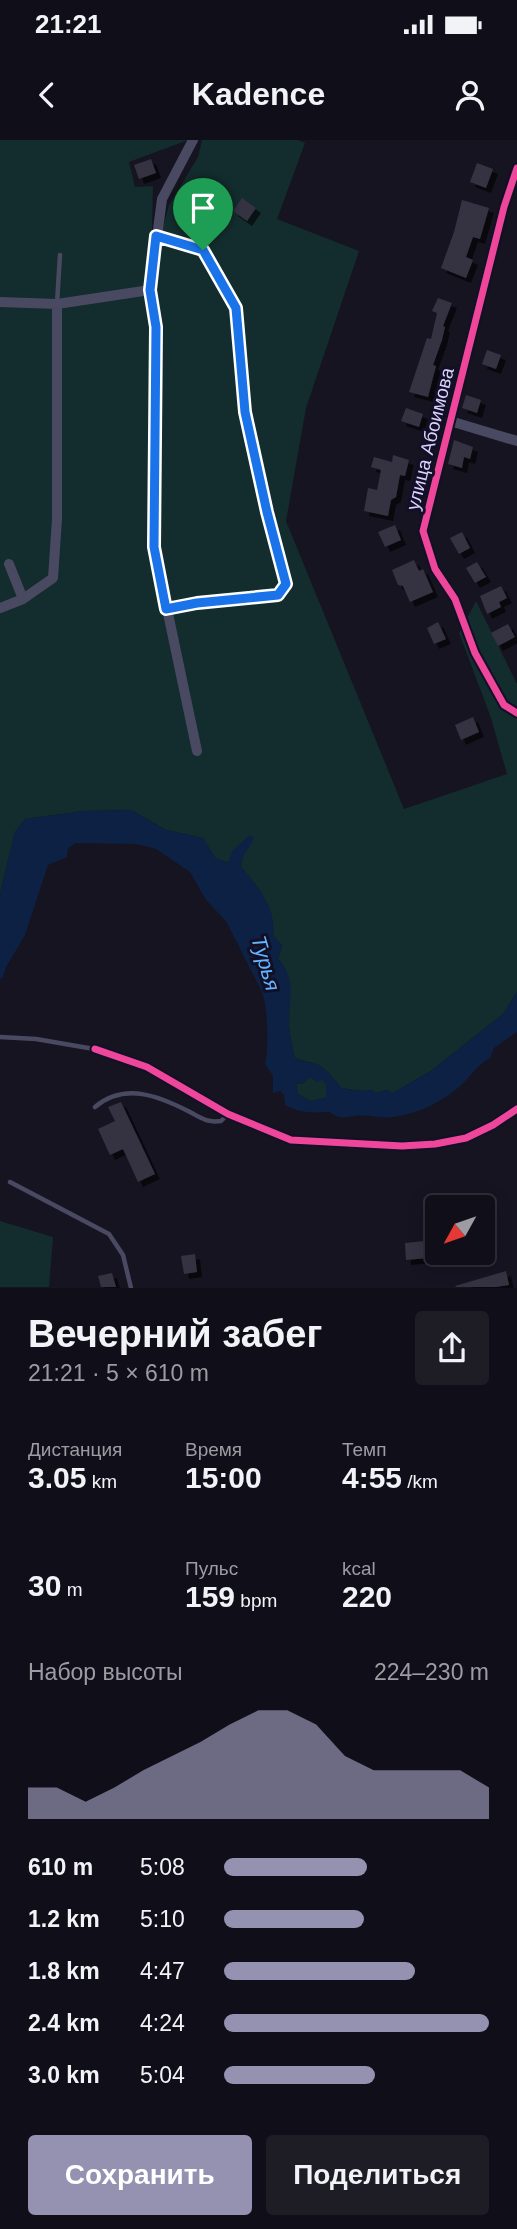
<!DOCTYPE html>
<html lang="ru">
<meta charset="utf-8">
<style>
body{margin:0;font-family:Arial,sans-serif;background:#1e1d26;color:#f1f3f6;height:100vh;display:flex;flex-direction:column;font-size:26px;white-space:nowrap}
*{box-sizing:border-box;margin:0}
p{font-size:23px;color:#9c9ca2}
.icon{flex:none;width:38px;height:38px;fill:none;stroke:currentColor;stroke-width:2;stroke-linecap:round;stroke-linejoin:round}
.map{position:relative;height:1148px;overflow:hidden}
.panel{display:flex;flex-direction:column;background:#100f19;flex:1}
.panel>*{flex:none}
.needle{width:46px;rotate:230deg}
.buttons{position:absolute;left:425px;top:1055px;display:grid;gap:14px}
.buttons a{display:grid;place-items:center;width:70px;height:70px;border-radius:7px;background:#100f19;box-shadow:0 4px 18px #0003,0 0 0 2px #302f38;font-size:35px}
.pin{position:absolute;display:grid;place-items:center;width:60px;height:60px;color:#fff;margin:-72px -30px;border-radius:50% 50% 50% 0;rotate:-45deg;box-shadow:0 0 7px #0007}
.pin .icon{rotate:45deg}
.round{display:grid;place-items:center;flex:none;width:74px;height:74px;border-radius:7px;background:#1e1d26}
.summary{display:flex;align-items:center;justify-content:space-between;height:119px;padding:0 28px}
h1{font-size:38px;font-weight:700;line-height:52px}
.metrics{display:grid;grid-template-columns:repeat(3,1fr);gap:10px;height:119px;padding:7px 28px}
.metrics div{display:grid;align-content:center}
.metrics b{font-size:30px;font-weight:700}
.metrics small{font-size:19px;font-weight:400}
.metrics p{font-size:19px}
.chart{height:196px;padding:14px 28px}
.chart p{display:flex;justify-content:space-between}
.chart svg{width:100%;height:126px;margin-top:7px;fill:#9591b1;opacity:.7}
.action{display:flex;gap:14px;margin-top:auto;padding:14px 28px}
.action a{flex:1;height:80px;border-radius:7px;background:#9591b1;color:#fff;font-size:28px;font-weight:700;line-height:80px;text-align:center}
.action a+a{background:#1e1d26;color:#f1f3f6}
ul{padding:0 28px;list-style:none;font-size:23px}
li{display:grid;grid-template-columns:112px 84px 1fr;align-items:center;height:52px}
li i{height:18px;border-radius:9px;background:#9591b1}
.status{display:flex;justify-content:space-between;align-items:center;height:49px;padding:0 35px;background:#100f19;direction:ltr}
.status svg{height:19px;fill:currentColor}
header{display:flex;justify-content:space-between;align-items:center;height:91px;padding:0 28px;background:#100f19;font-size:32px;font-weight:700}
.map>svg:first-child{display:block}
</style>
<div class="status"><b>21:21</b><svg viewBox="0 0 49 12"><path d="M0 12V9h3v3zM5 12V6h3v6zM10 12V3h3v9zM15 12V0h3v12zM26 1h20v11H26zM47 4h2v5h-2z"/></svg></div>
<header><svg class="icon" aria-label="back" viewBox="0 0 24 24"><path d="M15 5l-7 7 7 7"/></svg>Kadence<svg class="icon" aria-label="person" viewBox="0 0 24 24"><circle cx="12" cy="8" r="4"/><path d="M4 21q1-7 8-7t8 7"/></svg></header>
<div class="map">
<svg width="517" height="1148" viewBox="0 0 517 1148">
<defs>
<filter id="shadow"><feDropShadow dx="5" dy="5" stdDeviation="0" flood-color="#0009"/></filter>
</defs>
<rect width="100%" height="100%" fill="#161421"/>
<!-- green -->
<path fill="#132c2d" d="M0,0H188L129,22L135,47L153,46L152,93L162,91L169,65L198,17L202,0H298L305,3L277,79L359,111L306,268L286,381L404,669L507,634L490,575L459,493L476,461L517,544V852L503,874L431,931L393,953L387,950L375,953L372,950L361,951L341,948C334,939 327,929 316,924C308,921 301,922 294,917C293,906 289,894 289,883C288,861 295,836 278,819L282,806L273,795C276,768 258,747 241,727L242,714L251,704L229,723L215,718L203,698L166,690L131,670L84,671L25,679L15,692L0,754Z
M310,937L318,941L322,939L326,944V958L310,961L298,954L296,944L303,943Z
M0,1081L53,1097L49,1147H0Z"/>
<!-- water -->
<path fill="#0d2144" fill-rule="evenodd" d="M131,670L166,690L203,698L215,718L228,723L233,710L250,695L254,697C249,711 243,710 241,727C258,747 276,767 273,795L282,806L278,819C297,839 289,858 289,883C289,894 293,906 294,917C301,923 308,921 316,924C327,929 334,939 341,948L360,951L372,950L375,953L387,950L393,953L431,931L503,874L517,852V892L494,908L490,918C476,925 469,939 458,948C436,965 421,972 394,977C381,979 368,974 355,976C345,977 339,980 330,972C314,973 299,973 285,965L284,955L280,951L273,953V936L265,924C269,907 268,869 262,852L226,781L206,760L190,732L156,709L137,704L76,703L68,708L67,717L48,725L25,795L6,827L3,837L0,839V754L15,692L25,679L84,671ZM310,937L317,942L322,940L326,944V958L310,961L298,954L296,944L303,943Z"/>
<!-- building -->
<path fill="#343243" filter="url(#shadow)" d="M151,19L156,33L139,39L134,25Z
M477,23L493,29L486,48L470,42Z
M242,58L256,68L247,81L233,71Z
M462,60L489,68L480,99L473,97L466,117L473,120L466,138L441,128L454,92Z
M438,158L452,163L443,186L445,187L442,200L433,225L436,226L428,257L409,252L427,198L431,199L437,173L432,171Z
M487,210L501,215L496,229L482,224Z
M466,255L481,260L477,273L462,268Z
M406,268L423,274L419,287L401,281Z
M454,300L473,307L470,319L464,317L462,328L448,324Z
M393,315L409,320L405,336L400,335L396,357L391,360L388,376L364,371L368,348L377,350L381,330L371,327L374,317L392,322Z
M395,385L401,400L385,407L378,392Z
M462,392L470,408L459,414L450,398Z
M414,420L419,431L423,429L433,452L410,462L403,446L398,445L392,430Z
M477,422L486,437L475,443L466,428Z
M501,446L507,458L499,462L501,467L487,474L480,456Z
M438,482L446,499L434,504L427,488Z
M508,484L515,497L498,506L491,493Z
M473,577L479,592L461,600L455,585Z
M121,962L155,1034L138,1042L123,1009L110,1015L98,989L115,981L108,967Z
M425,1101L427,1118L406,1120L405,1103Z
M195,1114L197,1132L184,1134L181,1116Z
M506,1131L509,1145L496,1147H456L455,1146Z
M112,1133L116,1147H101L98,1136Z"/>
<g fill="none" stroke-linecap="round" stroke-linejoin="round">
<!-- service -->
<path stroke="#4a4962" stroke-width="4.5" d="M57,163L60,115
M0,897L36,899L94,909
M95,967C125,942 159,956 190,972C201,978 207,983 221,981L228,974
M10,1042L109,1094L123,1115L131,1148"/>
<!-- minor -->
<path stroke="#4a4962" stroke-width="10" d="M517,28L504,67L423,391L435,429L455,459L475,513L504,565L517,573
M156,96L203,110L236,168L245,272L267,372L286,444L278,455L197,463L166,469
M150,150L156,187L154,407L197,611
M0,162L57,164L150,150L162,59L193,0
M450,281L517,301
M23,459L53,438L57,379V164
M0,468L23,459L9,424
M95,909L147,927L228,974L291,1000L402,1006L435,1004L466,998L493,985L517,969"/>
<defs>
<path id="cycleway" d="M517,28L504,67L423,391L435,429L455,459L475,513L504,565L517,573
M156,96L203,110L236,168L245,272L267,372L286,444L278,455L197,463L166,469
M95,909L147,927L228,974L291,1000L402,1006L435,1004L466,998L493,985L517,969"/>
</defs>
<!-- cycleway casing -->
<use href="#cycleway" stroke="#130f26" stroke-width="11"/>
<!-- cycleway -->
<use href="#cycleway" stroke="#ed469a" stroke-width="7"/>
</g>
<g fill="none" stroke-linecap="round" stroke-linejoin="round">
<defs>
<path id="route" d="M156,96L203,110L236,168L245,272L267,372L286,444L278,455L197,463L166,469L154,407L156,187L150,150Z"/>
</defs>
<!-- route casing -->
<use href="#route" stroke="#fff" stroke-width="14"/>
<!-- route -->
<use href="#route" stroke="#1a73e8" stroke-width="9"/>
</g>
<g text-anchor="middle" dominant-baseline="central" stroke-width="6" stroke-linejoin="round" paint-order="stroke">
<!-- street labels -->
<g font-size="19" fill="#d9d4ff" stroke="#130f26">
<text transform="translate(430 299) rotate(-76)">улица Абоимова</text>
</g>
<!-- water labels -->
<g font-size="21" font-style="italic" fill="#62b6ff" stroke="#130f26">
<text transform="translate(266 823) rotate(74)">Турья</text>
</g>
</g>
</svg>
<div class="buttons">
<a><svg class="needle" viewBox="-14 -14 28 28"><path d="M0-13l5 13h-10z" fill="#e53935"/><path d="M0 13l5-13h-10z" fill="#9c9ca2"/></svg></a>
</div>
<div class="pin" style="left:203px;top:110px;background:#1e9e55"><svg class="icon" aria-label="arrive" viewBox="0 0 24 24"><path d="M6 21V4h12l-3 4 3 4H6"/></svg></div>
</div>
<section class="panel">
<div class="summary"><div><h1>Вечерний забег</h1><p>21:21 · 5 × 610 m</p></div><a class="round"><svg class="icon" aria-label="share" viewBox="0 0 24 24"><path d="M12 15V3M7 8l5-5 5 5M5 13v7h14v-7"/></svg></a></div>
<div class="metrics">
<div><p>Дистанция</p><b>3.05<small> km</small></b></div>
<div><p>Время</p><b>15:00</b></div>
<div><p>Темп</p><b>4:55<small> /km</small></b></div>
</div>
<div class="metrics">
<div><b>30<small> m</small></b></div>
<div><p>Пульс</p><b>159<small> bpm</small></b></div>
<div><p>kcal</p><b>220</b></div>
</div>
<div class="chart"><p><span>Набор высоты</span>224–230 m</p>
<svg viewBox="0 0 160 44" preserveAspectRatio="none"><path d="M0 44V33L10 33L20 38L30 33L40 27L50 22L60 17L70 11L80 6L90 6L100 11L110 22L120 27L130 27L140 27L150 27L160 33V44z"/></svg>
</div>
<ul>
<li><b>610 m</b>5:08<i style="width:54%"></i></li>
<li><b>1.2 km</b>5:10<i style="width:53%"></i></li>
<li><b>1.8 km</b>4:47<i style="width:72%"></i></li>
<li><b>2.4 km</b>4:24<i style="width:100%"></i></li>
<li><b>3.0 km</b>5:04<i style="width:57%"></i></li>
</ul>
<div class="action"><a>Сохранить</a><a>Поделиться</a></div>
</section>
